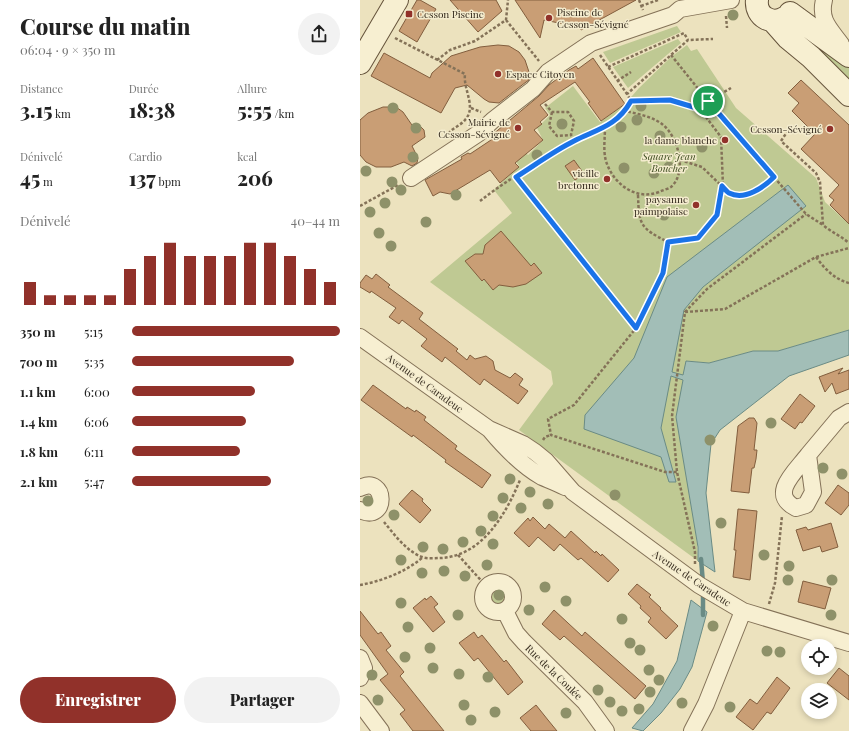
<!DOCTYPE html>
<html lang="fr">
<meta charset="utf-8">
<style>
body{margin:0;font-family:"Playfair Display",serif;background:#f2f2f2;color:#222;height:100vh;display:flex;flex-direction:column;font-size:15px;white-space:nowrap}
*{box-sizing:border-box;margin:0}
p{font-size:13px;color:#767676}
.icon{flex:none;width:22px;height:22px;fill:none;stroke:currentColor;stroke-width:2;stroke-linecap:round;stroke-linejoin:round}
.map{position:relative;flex:1;overflow:hidden}
.drawer{display:flex;flex-direction:column;background:#fff;width:360px}
.drawer>*{flex:none}
.buttons{position:absolute;left:441px;top:639px;display:grid;gap:8px}
.buttons a{display:grid;place-items:center;width:36px;height:36px;border-radius:50%;background:#fff;box-shadow:0 2px 6px #0003;font-size:20px}
.pin{position:absolute;display:grid;place-items:center;width:34px;height:34px;color:#fff;margin:-17px;border:2px solid #fff;border-radius:50%;box-shadow:0 1px 4px #0007}
.round{display:grid;place-items:center;flex:none;width:42px;height:42px;border-radius:21px;background:#f2f2f2}
.headline{display:flex;align-items:center;justify-content:space-between;height:68px;padding:0 20px}
h1{font-size:22px;font-weight:800;line-height:30px}
.metrics{display:grid;grid-template-columns:repeat(3,1fr);gap:6px;height:68px;padding:4px 20px}
.metrics div{display:grid;align-content:center}
.metrics b{font-size:20px;font-weight:800}
.metrics small{font-size:11px;font-weight:400}
.metrics p{font-size:11px}
.chart{height:112px;padding:8px 20px}
.chart p{display:flex;justify-content:space-between}
.chart svg{width:100%;height:72px;margin-top:4px;stroke:#91312a;stroke-width:6}
.primary-button{display:flex;gap:8px;margin-top:auto;padding:8px 20px}
.primary-button a{flex:1;height:46px;border-radius:24px;background:#91312a;color:#fff;font-size:16px;font-weight:800;line-height:46px;text-align:center}
.primary-button a+a{background:#f2f2f2;color:#222}
ul{padding:0 20px;list-style:none;font-size:13px}
li{display:grid;grid-template-columns:64px 48px 1fr;align-items:center;height:30px}
li i{height:10px;border-radius:5px;background:#91312a}
main{display:flex;flex:1;min-height:0}
.map>svg:first-child{display:block}
</style>
<main>
<section class="drawer">
<div class="headline"><div><h1>Course du matin</h1><p>06:04 · 9 × 350 m</p></div><a class="round"><svg class="icon" aria-label="share" viewBox="0 0 24 24"><path d="M12 15V3M7 8l5-5 5 5M5 13v7h14v-7"/></svg></a></div>
<div class="metrics">
<div><p>Distance</p><b>3.15<small> km</small></b></div>
<div><p>Durée</p><b>18:38</b></div>
<div><p>Allure</p><b>5:55<small> /km</small></b></div>
</div>
<div class="metrics">
<div><p>Dénivelé</p><b>45<small> m</small></b></div>
<div><p>Cardio</p><b>137<small> bpm</small></b></div>
<div><p>kcal</p><b>206</b></div>
</div>
<div class="chart"><p><span>Dénivelé</span>40–44 m</p>
<svg viewBox="0 0 160 44" preserveAspectRatio="none"><path d="M5 44V30M15 44V38M25 44V38M35 44V38M45 44V38M55 44V22M65 44V14M75 44V6M85 44V14M95 44V14M105 44V14M115 44V6M125 44V6M135 44V14M145 44V22M155 44V30"/></svg>
</div>
<ul>
<li><b>350 m</b>5:15<i style="width:100%"></i></li>
<li><b>700 m</b>5:35<i style="width:78%"></i></li>
<li><b>1.1 km</b>6:00<i style="width:59%"></i></li>
<li><b>1.4 km</b>6:06<i style="width:55%"></i></li>
<li><b>1.8 km</b>6:11<i style="width:52%"></i></li>
<li><b>2.1 km</b>5:47<i style="width:67%"></i></li>
</ul>
<div class="primary-button"><a>Enregistrer</a><a>Partager</a></div>
</section>
<div class="map">
<svg width="489" height="731" viewBox="0 0 489 731">
<rect width="100%" height="100%" fill="#ece2be"/>
<!-- green -->
<path fill="#bfc993" d="M317,26L321,32L250,63L243,52Z
M442,28L489,63V81L434,36Z
M318,39L321,43L268,88L253,67Z
M327,45L331,51L337,49L376,108L456,178L465,202L489,224V330L418,351H393L349,363L326,361L338,561L159,430L193,384L191,371L70,282L152,213L134,190L159,166L150,153L158,145L168,155L183,140L177,128L190,115L185,108L213,86L240,122L265,104L279,88L311,57Z
M129 597a9 9 0 1 1 18 0a9 9 0 1 1-18 0Z"/>
<!-- water -->
<path fill="#a2beb7" stroke="#6a8b85" d="M428,185L446,206L343,287L324,310L312,372L323,375L326,361L349,363L393,351H418L489,330V355L429,376L360,430L351,444L346,493L355,572L338,561V547L316,417L323,380L311,376L301,428L316,482H309L301,457L224,429L225,415L274,358L307,277Z
M331,600L347,612L332,667L320,689L301,713L283,731L272,728L293,704L317,661Z"/>
<g fill="none" stroke-linecap="round" stroke-linejoin="round">
<!-- stream -->
<path stroke="#6a8b85" stroke-width="4.5" d="M341,559L343,583
M343,615V591"/>
</g>
<!-- building -->
<path fill="#c99e75" stroke="#825e3e" d="M57,0H60L76,9L57,42L39,31Z
M90,0H136L142,11L118,32Z
M155,0H276L221,30L219,27L184,20L180,38Z
M138,45L149,46L159,52L165,60L169,72V80L166,82L139,103L129,102L124,99L107,85L95,88L81,113L11,76L24,53L70,78L72,73L91,56L120,47Z
M233,58L265,104L241,121L228,103L230,102L215,82L180,105L188,115L180,122L182,124L174,130L183,140L155,163L159,167L140,183L130,170L90,194L80,192L73,196L65,180L102,159L101,157L108,153L110,154L134,138L132,135L179,96L189,85L209,70L216,66L218,69Z
M441,80L489,125V224L470,205L474,200L469,196L479,185L441,149L455,134L432,111L439,103L428,93Z
M23,107H36L43,112L54,128L61,127L64,130L65,137L52,146L58,158L57,163L52,166L44,162L31,167H16L6,162L0,155V120L8,113Z
M214,160L224,174L215,180L205,166Z
M141,231L171,266L174,263L182,273L166,284L153,287L139,285L133,290L124,279L122,281L105,261L115,254H123L125,245Z
M16,274L30,285L28,287L63,313L59,319L98,349L96,351L107,360L110,355L115,359L126,356L133,361L135,370L150,378L155,373L163,379L159,385L168,391L158,404L124,379L120,385L85,357L82,362L61,346L67,339L42,320L39,324L29,317L36,308L11,291L10,293L0,287V283L6,275L12,279Z
M483,368L478,374L489,370V389L476,394L472,383L465,392L459,377Z
M13,385L46,409L47,407L55,412L56,410L66,417L64,420L97,446L95,449L131,475L122,488L85,462L86,460L53,435L52,437L1,400Z
M440,394L455,406L442,423L440,422L435,429L421,419Z
M389,418H394L397,423L394,450H397L396,459L394,468H392L389,493L371,491L378,426Z
M478,485L489,493V505L481,515L465,503Z
M52,490L63,499L62,501L71,510L60,523L39,504Z
M378,509L397,511L390,580L373,577L376,550H374Z
M173,517L185,529L189,524L205,538L211,531L235,553L236,551L241,556L242,554L259,570L248,582L221,558L218,560L200,544L194,551L178,537L169,547L154,533L168,518L170,521Z
M471,523L478,547L462,552L460,546L443,551L436,530L446,527L448,530Z
M443,581L471,588L465,609L438,602Z
M277,584L291,595L289,597L301,608L300,609L318,626L306,639L288,622L291,618L280,608L281,606L268,594Z
M71,596L78,604L74,607L85,622L73,632L53,608L65,598L66,600Z
M194,610L222,636L225,632L286,686L275,699L204,636L200,640L182,624Z
M0,611L18,634L21,632L31,646L26,650L44,672L40,676L84,731H53L40,714L45,710L20,680L28,674L0,635Z
M114,632L118,638L122,635L144,662L146,660L163,682L148,695L118,658L114,661L99,643Z
M479,668L489,676V700L467,683Z
M417,677L430,688L411,714L407,712L393,730L376,717L390,699L397,704Z
M176,705L188,720L197,731H171L160,718Z"/>
<g fill="none" stroke-linecap="round" stroke-linejoin="round">
<defs>
<path id="street" d="M464,0C459,20 470,29 481,44
M51,178L119,133L133,120L173,89L188,72L231,43L313,15L320,9L371,0
M0,337L129,429L163,444L175,452L186,461L213,492L339,585L383,611L489,643
M130,430C145,448 161,465 182,477C189,480 197,483 205,487
M448,455L453,492L446,505L436,508C408,494 436,471 448,455Z
M448,455L479,418L489,412
M0,488C27,474 28,524 0,510
M123 597a15 15 0 1 1 30 0a15 15 0 1 1-30 0Z
M145,611L156,633L164,642L225,702L246,731
M0,658L4,668L0,678
M0,703L21,731
M332,731L346,704L383,611"/>
<path id="secondary" d="M397,0C395,17 413,26 426,17
M430,13L489,56
M413,21L428,38L451,57L489,95
M0,63L37,0"/>
</defs>
<!-- street casing -->
<use href="#street" stroke="#847258" stroke-width="18"/>
<!-- secondary casing -->
<use href="#secondary" stroke="#65533b" stroke-width="24"/>
<!-- path -->
<path stroke="#847258" stroke-width="2.5" stroke-dasharray="3 2" stroke-linecap="butt" d="M279,0L283,10
M281,6L298,0
M366,16L367,28
M146,20L179,61
M35,38L105,74C103,90 117,107 105,120C100,126 92,128 88,134
M240,55L267,94
M311,55L348,101L446,214L463,225
M77,60L90,50L115,41L146,20L148,0
M248,67L324,33L328,40
M257,81L271,72
M271,101L309,100L340,109L361,137L363,186L357,215L338,238L308,242L303,273L276,328L214,405L188,419L191,435L305,472H317
M185,104L192,112H208L214,121L211,135L214,141
M111,108L121,112
M340,109L348,101L371,88
M192,112L189,126L197,136L211,135
M431,126L421,141L456,173L460,182L463,225C471,232 481,236 489,243
M245,127C245,138 243,151 246,161C253,184 276,201 299,192C303,190 308,189 311,187C328,172 318,136 302,124C291,116 278,114 265,111
M320,160L342,167L369,193L385,195L407,184L414,177
M156,177L276,328
M278,195C279,225 280,228 308,242
M120,201C148,179 181,160 212,142C236,128 256,128 271,101L267,94L328,40L353,39
M0,206L38,185
M456,257C465,269 474,279 489,283
M325,312L365,309L456,257L489,248
M183,440L185,437L191,435
M24,522C34,534 46,551 62,557C67,559 75,558 81,558C122,556 146,514 160,480
M98,555L127,587
M335,564V552L317,472L312,416L325,312L347,289L446,214
M0,585C22,581 46,572 63,557
M409,604L415,583L422,516"/>
<!-- street -->
<use href="#street" stroke="#f7efd1" stroke-width="16"/>
<!-- secondary -->
<use href="#secondary" stroke="#f7efd1" stroke-width="22"/>
</g>
<!-- trees -->
<g fill="#8e9169">
<circle cx="373" cy="15" r="5.5"/>
<circle cx="281" cy="106" r="5.5"/>
<circle cx="33" cy="108" r="5.5"/>
<circle cx="277" cy="120" r="5.5"/>
<circle cx="202" cy="124" r="5.5"/>
<circle cx="261" cy="127" r="5.5"/>
<circle cx="56" cy="128" r="5.5"/>
<circle cx="300" cy="136" r="5.5"/>
<circle cx="342" cy="147" r="5.5"/>
<circle cx="177" cy="155" r="5.5"/>
<circle cx="53" cy="157" r="5.5"/>
<circle cx="309" cy="167" r="5.5"/>
<circle cx="264" cy="168" r="5.5"/>
<circle cx="6" cy="171" r="5.5"/>
<circle cx="294" cy="173" r="5.5"/>
<circle cx="32" cy="182" r="5.5"/>
<circle cx="41" cy="190" r="5.5"/>
<circle cx="96" cy="195" r="5.5"/>
<circle cx="25" cy="203" r="5.5"/>
<circle cx="10" cy="212" r="5.5"/>
<circle cx="304" cy="215" r="5.5"/>
<circle cx="66" cy="222" r="5.5"/>
<circle cx="19" cy="233" r="5.5"/>
<circle cx="31" cy="246" r="5.5"/>
<circle cx="411" cy="423" r="5.5"/>
<circle cx="350" cy="440" r="5.5"/>
<circle cx="463" cy="468" r="5.5"/>
<circle cx="482" cy="474" r="5.5"/>
<circle cx="150" cy="479" r="5.5"/>
<circle cx="170" cy="492" r="5.5"/>
<circle cx="255" cy="495" r="5.5"/>
<circle cx="143" cy="498" r="5.5"/>
<circle cx="8" cy="501" r="5.5"/>
<circle cx="188" cy="504" r="5.5"/>
<circle cx="161" cy="508" r="5.5"/>
<circle cx="34" cy="515" r="5.5"/>
<circle cx="133" cy="516" r="5.5"/>
<circle cx="361" cy="523" r="5.5"/>
<circle cx="121" cy="531" r="5.5"/>
<circle cx="103" cy="542" r="5.5"/>
<circle cx="133" cy="544" r="5.5"/>
<circle cx="63" cy="547" r="5.5"/>
<circle cx="83" cy="549" r="5.5"/>
<circle cx="404" cy="555" r="5.5"/>
<circle cx="41" cy="560" r="5.5"/>
<circle cx="127" cy="565" r="5.5"/>
<circle cx="429" cy="566" r="5.5"/>
<circle cx="84" cy="571" r="5.5"/>
<circle cx="62" cy="573" r="5.5"/>
<circle cx="105" cy="576" r="5.5"/>
<circle cx="428" cy="580" r="5.5"/>
<circle cx="472" cy="580" r="5.5"/>
<circle cx="185" cy="587" r="5.5"/>
<circle cx="139" cy="595" r="5.5"/>
<circle cx="206" cy="601" r="5.5"/>
<circle cx="41" cy="603" r="5.5"/>
<circle cx="169" cy="610" r="5.5"/>
<circle cx="98" cy="615" r="5.5"/>
<circle cx="471" cy="615" r="5.5"/>
<circle cx="262" cy="619" r="5.5"/>
<circle cx="353" cy="626" r="5.5"/>
<circle cx="48" cy="627" r="5.5"/>
<circle cx="270" cy="643" r="5.5"/>
<circle cx="70" cy="648" r="5.5"/>
<circle cx="280" cy="650" r="5.5"/>
<circle cx="407" cy="651" r="5.5"/>
<circle cx="420" cy="652" r="5.5"/>
<circle cx="45" cy="657" r="5.5"/>
<circle cx="73" cy="668" r="5.5"/>
<circle cx="289" cy="670" r="5.5"/>
<circle cx="99" cy="674" r="5.5"/>
<circle cx="12" cy="675" r="5.5"/>
<circle cx="128" cy="677" r="5.5"/>
<circle cx="299" cy="680" r="5.5"/>
<circle cx="238" cy="690" r="5.5"/>
<circle cx="290" cy="692" r="5.5"/>
<circle cx="18" cy="700" r="5.5"/>
<circle cx="250" cy="702" r="5.5"/>
<circle cx="322" cy="703" r="5.5"/>
<circle cx="104" cy="705" r="5.5"/>
<circle cx="370" cy="707" r="5.5"/>
<circle cx="279" cy="709" r="5.5"/>
<circle cx="262" cy="711" r="5.5"/>
<circle cx="135" cy="712" r="5.5"/>
<circle cx="206" cy="713" r="5.5"/>
<circle cx="111" cy="720" r="5.5"/>
</g>
<g fill="none" stroke-linecap="round" stroke-linejoin="round">
<defs>
<path id="route" d="M310,100L340,109L348,101L414,177C404,187 385,201 369,193C367,192 364,188 362,186L357,215L338,238L308,242L303,273L276,328L156,177C175,165 194,151 214,141C238,129 257,126 271,101Z"/>
</defs>
<!-- route casing -->
<use href="#route" stroke="#fff" stroke-width="8"/>
<!-- route -->
<use href="#route" stroke="#1a73e8" stroke-width="5"/>
</g>
<!-- markers -->
<g fill="#91312a" stroke="#f4ecce" stroke-width="1.5">
<rect x="45" y="10" width="8" height="8" rx="2"/>
<circle cx="189" cy="18" r="4"/>
<circle cx="138" cy="74" r="4"/>
<circle cx="158" cy="128" r="4"/>
<circle cx="470" cy="129" r="4"/>
<circle cx="365" cy="140" r="4"/>
<circle cx="247" cy="179" r="4"/>
<circle cx="336" cy="205" r="4"/>
</g>
<g text-anchor="middle" dominant-baseline="central" stroke-width="3" stroke-linejoin="round" paint-order="stroke">
<!-- poi labels -->
<g font-size="10" fill="#33291c" stroke="#f4ecce" text-anchor="end">
<text x="197" y="12" text-anchor="start">Piscine de<tspan x="197" dy="12">Cesson-Sévigné</tspan></text>
<text x="57" y="14" text-anchor="start">Cesson Piscine</text>
<text x="146" y="74" text-anchor="start">Espace Citoyen</text>
<text x="150" y="122">Mairie de<tspan x="150" dy="12">Cesson-Sévigné</tspan></text>
<text x="462" y="129">Cesson-Sévigné</text>
<text x="357" y="140">la dame blanche</text>
<text x="239" y="173">vieille<tspan x="239" dy="12">bretonne</tspan></text>
<text x="328" y="199">paysanne<tspan x="328" dy="12">paimpolaise</tspan></text>
</g>
<!-- park labels -->
<g font-size="10" font-style="italic" fill="#414f23" stroke="#f4ecce">
<text x="309" y="156">Square Jean<tspan x="309" dy="12">Boucher</tspan></text>
</g>
<!-- street labels -->
<g font-size="10" fill="#33291c" stroke="#f4ecce">
<text transform="translate(65 383) rotate(36)">Avenue de Caradeuc</text>
<text transform="translate(332 578) rotate(34)">Avenue de Caradeuc</text>
<text transform="translate(194 672) rotate(44)">Rue de la Coulée</text>
</g>
</g>
</svg>
<div class="buttons">
<a><svg class="icon" aria-label="locate" viewBox="0 0 24 24"><circle cx="12" cy="12" r="6"/><path d="M12 2v4M12 18v4M2 12h4M18 12h4"/></svg></a>
<a><svg class="icon" aria-label="layers" viewBox="0 0 24 24"><path d="M12 4l9 5-9 5-9-5zM3 14l9 5 9-5"/></svg></a>
</div>
<div class="pin" style="left:348px;top:101px;background:#1e9e55"><svg class="icon" aria-label="arrive" viewBox="0 0 24 24"><path d="M6 21V4h12l-3 4 3 4H6"/></svg></div>
</div>
</main>
